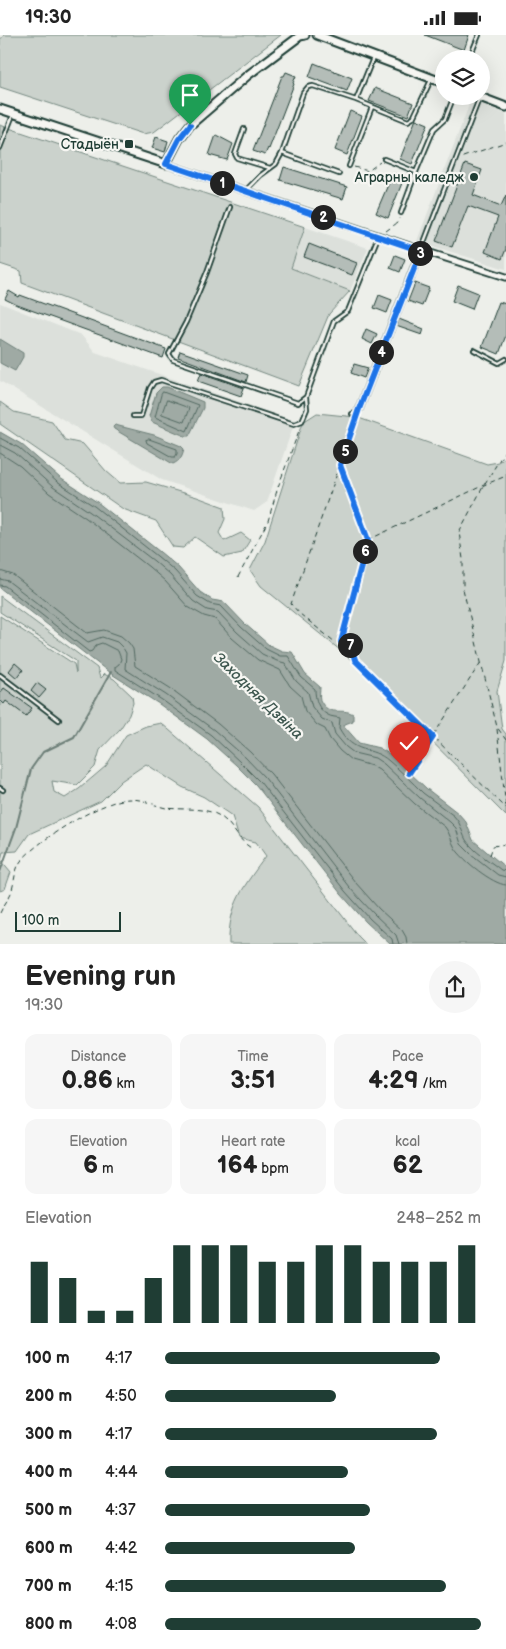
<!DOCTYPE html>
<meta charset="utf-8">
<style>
body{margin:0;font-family:"Balsamiq Sans",sans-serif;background:#f6f6f6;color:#222;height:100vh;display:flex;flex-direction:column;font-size:19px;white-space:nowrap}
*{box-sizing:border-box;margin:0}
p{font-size:16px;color:#767676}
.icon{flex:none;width:28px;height:28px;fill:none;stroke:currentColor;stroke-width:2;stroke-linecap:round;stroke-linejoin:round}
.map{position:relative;height:909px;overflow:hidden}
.panel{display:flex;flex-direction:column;background:#fff;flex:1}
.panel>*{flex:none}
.tools{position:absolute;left:435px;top:15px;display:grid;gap:10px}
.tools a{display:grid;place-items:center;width:55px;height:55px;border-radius:50%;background:#fff;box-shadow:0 5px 20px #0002;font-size:25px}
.scale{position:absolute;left:15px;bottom:12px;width:106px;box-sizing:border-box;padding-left:5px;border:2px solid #1f3d34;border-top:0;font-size:14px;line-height:18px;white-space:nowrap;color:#1f3d34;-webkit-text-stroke:4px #f6f6f2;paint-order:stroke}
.pin{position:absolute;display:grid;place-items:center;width:42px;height:42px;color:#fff;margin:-51px -21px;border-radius:50% 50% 50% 0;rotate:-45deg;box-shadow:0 0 5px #0007}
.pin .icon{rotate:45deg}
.km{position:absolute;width:25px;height:25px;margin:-12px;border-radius:50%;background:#222;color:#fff;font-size:14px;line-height:25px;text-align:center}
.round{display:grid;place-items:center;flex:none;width:52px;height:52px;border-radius:26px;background:#f6f6f6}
.overview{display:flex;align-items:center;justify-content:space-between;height:85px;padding:0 25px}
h1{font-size:28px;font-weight:600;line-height:38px}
.metrics{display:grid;grid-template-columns:repeat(3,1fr);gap:8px;height:85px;padding:5px 25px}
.metrics div{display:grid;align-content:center;border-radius:12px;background:#f6f6f6;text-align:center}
.metrics b{font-size:25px;font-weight:600}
.metrics small{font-size:14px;font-weight:400}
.metrics p{font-size:14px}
.chart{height:140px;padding:10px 25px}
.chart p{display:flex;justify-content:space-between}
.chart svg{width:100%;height:90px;margin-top:5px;stroke:#1f3d34;stroke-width:6}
ul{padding:0 25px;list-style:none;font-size:16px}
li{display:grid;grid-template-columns:80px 60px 1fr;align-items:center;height:38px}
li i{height:12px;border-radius:6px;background:#1f3d34}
.status{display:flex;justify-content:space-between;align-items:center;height:35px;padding:0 25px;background:#fff;direction:ltr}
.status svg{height:14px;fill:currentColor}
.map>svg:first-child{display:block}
</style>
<div class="status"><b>19:30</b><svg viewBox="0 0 49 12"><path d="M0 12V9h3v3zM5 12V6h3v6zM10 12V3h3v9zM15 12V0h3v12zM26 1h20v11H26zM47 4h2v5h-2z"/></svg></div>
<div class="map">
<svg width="506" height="909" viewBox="0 0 506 909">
<rect width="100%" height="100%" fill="#edefea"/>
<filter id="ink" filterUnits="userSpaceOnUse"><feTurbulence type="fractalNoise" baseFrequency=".02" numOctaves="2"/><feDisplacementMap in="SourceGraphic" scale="10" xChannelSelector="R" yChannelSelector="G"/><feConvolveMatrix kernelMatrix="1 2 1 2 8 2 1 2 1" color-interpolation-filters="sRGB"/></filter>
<g filter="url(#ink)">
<!-- built -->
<path fill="#dce0db" d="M471,65L506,79V234L417,206Z
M305,192L368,213L350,256L291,233Z
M0,268L81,300L95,317L295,386L267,467L254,476L162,445L0,346Z"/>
<!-- green -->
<path fill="#cbd2cc" stroke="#758880" d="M4,0H281L154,97L143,99L0,52V5Z
M0,90L305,192L291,233L350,256L329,279L299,351L22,248L21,236L0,229Z
M0,367L14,377L52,386L65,405L83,409L106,436L120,448L146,447L197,462L224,472L225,484L219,498L224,506L241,498L250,505L242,518L224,522L195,502L183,513L173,512L156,486L123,474L0,389Z
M317,378L356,382L487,429L498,427L506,421V626L497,656L502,694L506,699V781L346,620L261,551L250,535L265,506L303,387Z
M0,561L97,633L100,643L104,639L114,644L132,661L133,668L129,680L120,694L100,715L95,732L77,750L52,746L54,757L65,763L79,754L106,731L126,700L146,691L161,688L258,772L358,901L366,909H229C228,870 244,851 266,821L256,807L239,803L232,781L204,762L182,752L146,729L121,746L101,766L29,799L17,816L3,817L1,825L11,837L5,854L0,856V581L74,629L76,638V626L0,577Z"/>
<!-- water -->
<path fill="#9faaa4" stroke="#6c7e77" d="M0,304L23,318V322L15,336L0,328Z
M162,352H167L203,367V373L189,401H185L152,387L149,381L156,358Z
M115,390L154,400L181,411L184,414C182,421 180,426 173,429L114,394L113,392Z
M0,397L21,409L60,443L97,467L160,517L178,532L200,557L212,565L224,567L245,589L269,610L282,616L292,617L305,639L320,652C320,656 319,661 320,665C329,683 342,672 353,679V686L345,689L344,691L359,708L379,713L391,720L427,754L458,778L466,787L473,805L506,833V909H390L366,887L341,859L256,750L236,730L207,704L159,669L110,638L0,553Z"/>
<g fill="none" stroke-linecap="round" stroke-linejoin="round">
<!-- shore -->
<path stroke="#526961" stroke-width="1" d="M163,357L198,370L187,396L155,382L161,360Z
M167,365L189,373L184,387L162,379Z
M0,403L19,413L57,447L94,471L157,521L175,536L197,561L210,569L221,571L241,592L266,614L280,621H288L301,642L315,654C315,664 318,675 328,680C331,682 337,682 340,683L339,693C354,721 371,710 389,726C401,736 412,747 423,758C433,766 444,773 454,781C462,790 461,796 466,805C474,817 490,826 501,835L506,836
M149,404L177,414V419L175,422H172L147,408L146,405Z
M0,410L15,418L53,452L90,477L154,526L170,540L193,566L207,575L218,577L237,597L262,619L277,626L285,628L296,646L308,657L312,672L322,684L332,688L335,699L346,712L354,718L375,723L384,729L420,763L450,787L456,793L461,809L471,819L498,840L506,842
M0,418L20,431L49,458L86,483L149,532L165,546L188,572L204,581L215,584L232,603L258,625L280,635L290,651L301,661L305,676L317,690L325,694L330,704L340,716L351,725L372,731L379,735L415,769L445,792C450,798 451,806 455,813C463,825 492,849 506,850
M0,536L13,540L87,598L104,595L121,601L129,608L133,614L135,631L170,653L218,689L250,717L271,739L355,847L379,874L402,895L406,902L407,909
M0,544L8,546L88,607L102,602L117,607L123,613L126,618L125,634L166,660L214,695L245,722L265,743L349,852L374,879L396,900L399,909
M0,550L5,551L89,617L92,616L96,610L102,608L118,616L121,624L119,629L115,632V635L162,665L211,700L240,727L260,747L345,856L370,884L392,904L393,909"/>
<!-- stream -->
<path stroke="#6c7e77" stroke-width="2" d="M0,837L16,793L31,734L43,717L74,702L111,637"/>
</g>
<!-- building -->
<path fill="#b4bdb8" stroke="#1f3d34" d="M425,0H469L464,15Z
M314,28L352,43L347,56L309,42Z
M286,37L296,41L293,48L294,49L269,114L268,113L265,120L253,116L282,41H284Z
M375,53L413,68L408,81L369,66Z
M350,76L362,81L347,120L335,115Z
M416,84L428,89L412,129L400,124Z
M216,100L233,109L227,125L209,120Z
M156,102L168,106L165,117L152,113Z
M465,129L482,135L473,160L501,171L506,160V214L502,224L485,217L498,182L468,171L452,212L436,206Z
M284,132L347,152L343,164L280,145Z
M393,138L404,143L388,183L376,178Z
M309,209L357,228L352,240L304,222Z
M395,220L405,224L400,237L390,233Z
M415,248L429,253L422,271L408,266Z
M458,250L478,258L472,274L452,266Z
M9,256L19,262L20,260L166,314L163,323L17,270L5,264Z
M379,260L392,265L387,278L374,273Z
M499,267L506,269V300L499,319L482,312Z
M399,284L424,294L422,300L396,291Z
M366,294L377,299L372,309L362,304Z
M180,316L248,340L246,347L178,322Z
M354,329L368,333L364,343L351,338Z
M201,338L244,353L241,361L198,346Z
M15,628L23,635L17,643L9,636Z
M37,648L46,655L39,663L31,656Z
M4,653L32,673L26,681L6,666L4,669L0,665V658Z"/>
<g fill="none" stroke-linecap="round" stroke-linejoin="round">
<defs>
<path id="service" d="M469,24L479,0
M356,65L408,86L413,83L431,45
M244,94L235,119L237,123L270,133
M0,113L13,80
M282,118L339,139
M384,124L416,137
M349,131L372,72
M246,155L261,140L276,129L282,118L303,58L308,52L313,51L356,65L373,23
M230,172L207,237L186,287L169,319L173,325L298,368L306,362
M401,178L416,137L434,94L445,84L454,61
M421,215L479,64
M474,315L499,328L506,324
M352,379L356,378L358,375
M133,381H141L150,353L154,347L161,345L294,389L302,386L307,374L306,362L334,286L348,276L378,202
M0,640L59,685
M0,753L3,755"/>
<path id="minor" d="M166,129L421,215L506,242
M359,374L421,215"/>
<path id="tertiary" d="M317,0L444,48
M477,61L506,72
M0,74L166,129L179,104L190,90L248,40L300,1L305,0"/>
</defs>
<!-- service casing -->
<use href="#service" stroke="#1f3d34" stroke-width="6"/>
<!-- minor casing -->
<use href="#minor" stroke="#1f3d34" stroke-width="9"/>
<!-- tertiary casing -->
<use href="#tertiary" stroke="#1f3d34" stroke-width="11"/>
<!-- path -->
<path stroke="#1f3d34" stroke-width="1" stroke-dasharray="5 4" stroke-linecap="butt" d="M463,122L506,107
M354,132L368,136L380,127
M386,196L397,188L399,183
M506,414L484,450L459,497L463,524V554L497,692L506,705
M340,430L291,569L300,579L335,607H350L355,625L506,773
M368,505L484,450L506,441
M238,542L268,486L278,452L300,393
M341,607L368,505L340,430L356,384
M497,694L506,772
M409,738L481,627
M490,820L493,811L506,809
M0,878C3,871 8,865 11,858C15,847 14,835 21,826C38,805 102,765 129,764C145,764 152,770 166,773C182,775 204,772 218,780C234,789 236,805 253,814"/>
<!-- service -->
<use href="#service" stroke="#f6f6f2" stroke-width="2.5"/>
<!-- minor -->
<use href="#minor" stroke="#f6f6f2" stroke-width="5.5"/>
<!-- tertiary -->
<use href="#tertiary" stroke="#f6f6f2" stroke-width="7"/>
</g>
</g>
<g fill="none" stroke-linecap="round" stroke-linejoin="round" filter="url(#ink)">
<defs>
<path id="route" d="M190,90L179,104L166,129L421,216L359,374L340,430L368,505L341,607H350L355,625L433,702L409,738"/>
</defs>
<!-- route casing -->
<use href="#route" stroke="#fff" stroke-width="10"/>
<!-- route -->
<use href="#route" stroke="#1a73e8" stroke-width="6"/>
</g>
<!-- markers -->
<g fill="#1f3d34" stroke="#f6f6f2" stroke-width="2">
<rect x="124" y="104" width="10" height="10" rx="2.5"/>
<circle cx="474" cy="142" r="5"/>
</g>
<g text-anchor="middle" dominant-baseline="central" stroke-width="4.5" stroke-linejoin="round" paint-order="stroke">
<!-- poi labels -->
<g font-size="14" fill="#1f3d34" stroke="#f6f6f2" text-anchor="end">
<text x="119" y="109">Стадыён</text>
<text x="464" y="142">Аграрны каледж</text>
</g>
<!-- water labels -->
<g font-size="15" font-style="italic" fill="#3f5850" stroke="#f6f6f2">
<text transform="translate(258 661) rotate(44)">Заходняя Дзвіна</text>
</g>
</g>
</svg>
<div class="tools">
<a><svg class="icon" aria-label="layers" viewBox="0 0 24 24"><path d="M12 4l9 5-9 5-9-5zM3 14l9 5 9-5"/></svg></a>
</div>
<div class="scale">100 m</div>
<div class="pin" style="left:190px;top:90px;background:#1e9e55"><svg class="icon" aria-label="arrive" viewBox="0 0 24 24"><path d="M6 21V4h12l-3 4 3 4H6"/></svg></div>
<div class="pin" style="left:409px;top:738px;background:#d93025"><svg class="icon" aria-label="check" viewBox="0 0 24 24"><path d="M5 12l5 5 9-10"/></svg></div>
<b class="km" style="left:222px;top:148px">1</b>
<b class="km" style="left:323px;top:182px">2</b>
<b class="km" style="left:420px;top:218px">3</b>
<b class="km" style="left:381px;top:317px">4</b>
<b class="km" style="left:345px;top:416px">5</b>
<b class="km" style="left:365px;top:516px">6</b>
<b class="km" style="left:350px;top:610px">7</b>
</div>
<section class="panel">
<div class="overview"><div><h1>Evening run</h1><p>19:30</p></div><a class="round"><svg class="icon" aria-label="share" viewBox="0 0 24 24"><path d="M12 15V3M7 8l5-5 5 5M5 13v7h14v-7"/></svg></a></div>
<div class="metrics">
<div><p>Distance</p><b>0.86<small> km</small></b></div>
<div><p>Time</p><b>3:51</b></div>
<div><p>Pace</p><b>4:29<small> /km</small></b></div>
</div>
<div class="metrics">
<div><p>Elevation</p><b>6<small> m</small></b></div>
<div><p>Heart rate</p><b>164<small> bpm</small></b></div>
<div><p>kcal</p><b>62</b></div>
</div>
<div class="chart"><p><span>Elevation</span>248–252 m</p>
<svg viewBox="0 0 160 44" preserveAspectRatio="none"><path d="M5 44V14M15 44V22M25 44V38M35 44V38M45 44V22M55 44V6M65 44V6M75 44V6M85 44V14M95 44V14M105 44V6M115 44V6M125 44V14M135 44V14M145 44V14M155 44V6"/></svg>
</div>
<ul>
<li><b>100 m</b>4:17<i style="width:87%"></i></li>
<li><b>200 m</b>4:50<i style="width:54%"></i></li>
<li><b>300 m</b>4:17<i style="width:86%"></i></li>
<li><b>400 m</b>4:44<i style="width:58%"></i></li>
<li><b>500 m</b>4:37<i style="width:65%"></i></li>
<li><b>600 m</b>4:42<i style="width:60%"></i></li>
<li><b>700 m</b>4:15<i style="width:89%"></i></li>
<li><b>800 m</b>4:08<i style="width:100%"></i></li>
</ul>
</section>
